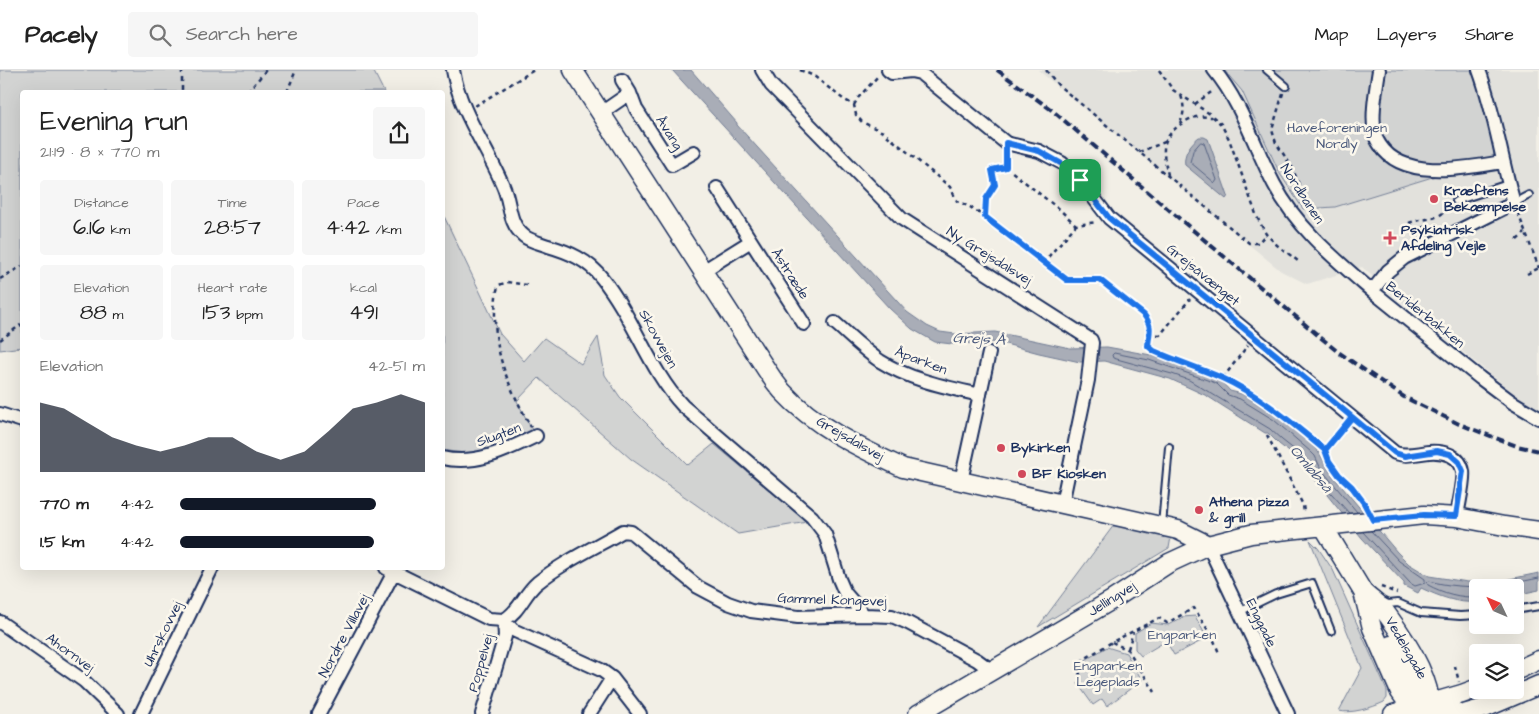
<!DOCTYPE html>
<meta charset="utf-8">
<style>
body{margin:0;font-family:"Architects Daughter",sans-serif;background:#f6f6f6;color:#222;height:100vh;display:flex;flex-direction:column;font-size:19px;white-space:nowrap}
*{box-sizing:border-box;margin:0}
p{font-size:16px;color:#767676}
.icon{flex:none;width:28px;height:28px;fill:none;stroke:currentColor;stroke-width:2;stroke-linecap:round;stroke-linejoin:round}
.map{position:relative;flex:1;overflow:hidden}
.side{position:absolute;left:20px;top:20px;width:425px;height:480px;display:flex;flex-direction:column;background:#fff;border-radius:5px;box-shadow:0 5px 20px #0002}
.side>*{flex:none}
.needle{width:32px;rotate:314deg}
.buttons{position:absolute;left:1469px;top:509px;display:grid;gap:10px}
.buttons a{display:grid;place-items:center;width:55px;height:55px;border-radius:5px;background:#fff;box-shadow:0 5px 20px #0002;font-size:25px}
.pin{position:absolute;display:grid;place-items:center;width:42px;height:42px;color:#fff;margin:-21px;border-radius:10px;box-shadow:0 2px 8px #0006}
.round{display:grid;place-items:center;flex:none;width:52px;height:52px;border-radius:5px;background:#f6f6f6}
.summary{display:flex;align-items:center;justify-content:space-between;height:85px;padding:0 20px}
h1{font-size:28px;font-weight:600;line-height:38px}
.stats{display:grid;grid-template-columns:repeat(3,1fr);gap:8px;height:85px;padding:5px 20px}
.stats div{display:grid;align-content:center;border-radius:5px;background:#f6f6f6;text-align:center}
.stats b{font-size:21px;font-weight:600}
.stats small{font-size:14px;font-weight:400}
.stats p{font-size:14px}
.chart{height:140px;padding:10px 20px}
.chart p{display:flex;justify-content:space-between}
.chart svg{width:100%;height:90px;margin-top:5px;fill:#111827;opacity:.7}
ul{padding:0 20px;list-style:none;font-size:16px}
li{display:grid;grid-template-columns:80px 60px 1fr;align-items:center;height:38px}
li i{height:12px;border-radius:6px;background:#111827}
header{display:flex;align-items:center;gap:30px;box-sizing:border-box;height:70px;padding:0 25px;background:#fff;border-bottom:1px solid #e0e0e0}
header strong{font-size:24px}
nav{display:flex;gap:28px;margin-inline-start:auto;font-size:18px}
.search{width:350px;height:45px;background:#f6f6f6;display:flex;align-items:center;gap:12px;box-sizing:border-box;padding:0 18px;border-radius:5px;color:#767676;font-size:19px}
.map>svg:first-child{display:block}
</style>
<header>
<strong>Pacely</strong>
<div class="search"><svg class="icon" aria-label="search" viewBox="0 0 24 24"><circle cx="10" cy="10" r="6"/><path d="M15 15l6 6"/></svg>Search here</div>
<nav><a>Map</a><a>Layers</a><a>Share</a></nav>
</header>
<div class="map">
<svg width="1539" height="644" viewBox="0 0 1539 644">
<rect width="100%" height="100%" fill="#f2efe6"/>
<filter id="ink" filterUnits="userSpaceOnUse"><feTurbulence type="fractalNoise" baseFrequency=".02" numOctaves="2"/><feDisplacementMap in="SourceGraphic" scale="10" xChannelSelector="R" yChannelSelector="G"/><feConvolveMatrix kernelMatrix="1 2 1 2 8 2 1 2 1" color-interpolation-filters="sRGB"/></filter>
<g filter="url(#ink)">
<!-- built -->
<path fill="#e2e1dc" d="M1038,0H1224L1242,21L1280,104L1303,139L1335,137L1494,88L1486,0H1539V339L1522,330L1392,224L1362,197L1307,214L1281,201Z"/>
<!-- green -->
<path fill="#d2d3d2" stroke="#768198" d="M0,0H373L384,22H22V277L0,280Z
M1224,0H1486L1494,88L1335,137L1303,139L1280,104L1242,21Z
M442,142L500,264L524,291L544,268L581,294L598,267L605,305L620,327L688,395L714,374L807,452L738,464L631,389L539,308L517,331L532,360C507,380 475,387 443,380Z
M1114,455L1171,467L1169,478L1038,557Z
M1310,470L1318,478L1333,500L1387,621V628L1384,632C1372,638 1350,644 1339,641L1362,598Z
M1195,546L1207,568L1174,585L1166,571L1141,586L1135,579V563L1151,553L1168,555L1183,547Z
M1107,577L1126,583L1142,610L1107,636L1102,629L1093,635L1078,614L1082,592Z"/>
<!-- water -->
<path fill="#a9adb7" stroke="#707b93" d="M672,0H691L737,53V55L907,242L927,256L940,262L955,264L995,262L1070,278L1107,277L1151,285L1215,307L1220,310L1230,321L1242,324L1277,346L1315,378C1322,385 1325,396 1331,404L1397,482L1409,494L1429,506L1468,512H1495L1539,503V520L1515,525V518H1478L1477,532C1458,534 1438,526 1421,518L1418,523L1404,516V513L1362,468L1297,388L1279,374L1268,363H1265L1207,326L1170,309L1104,291L1080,292L1039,283L998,272L952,274L935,272L912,259L890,239Z
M1199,67H1204L1208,69L1228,126L1226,129L1185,95C1183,84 1190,74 1199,67Z"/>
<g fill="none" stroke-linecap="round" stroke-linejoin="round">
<!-- shore -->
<path stroke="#546182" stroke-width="1" d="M1201,72L1204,73L1217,110L1215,113L1190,92L1193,81Z
M1349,443L1323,414L1301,385L1282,370L1270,359L1189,310L1172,304L1113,288L1112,285L1114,283L1149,290L1213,312L1217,314L1228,325L1240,329L1274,350L1311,382L1315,386L1321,399L1357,442
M1363,462L1410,513L1415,516L1425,513V509L1399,491L1371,461
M1478,527C1460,528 1443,523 1428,515L1427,513L1429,511C1467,521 1502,516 1539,508"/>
<defs>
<path id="lane" d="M1267,0L1286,16
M1456,131L1508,114
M1514,133L1529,125
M1162,455L1169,377
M1384,532L1388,534L1398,533L1421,543L1460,546L1478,545
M1515,540L1539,536
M1239,542L1276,524L1312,513L1331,561"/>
<path id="street" d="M453,0C460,43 488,78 504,118C511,135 508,153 524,166C530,171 540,173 548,176C569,182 588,190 602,208C634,248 649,300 683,336L812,447L825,464L839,509L845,523L864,545
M762,0L771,15L902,149L1091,270L1092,273L1088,310L1062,434
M888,0L892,3L911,1L920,3L1006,73L1039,81L1062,93L1080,110L1109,148L1395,383C1407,387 1417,383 1429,382C1443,381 1460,385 1463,401C1465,409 1458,437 1457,447
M1214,0C1242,34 1254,76 1274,114C1297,158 1335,189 1372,221
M1379,0C1376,21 1371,44 1375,65C1376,69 1378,72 1380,75C1403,111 1466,98 1502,92
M1479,0C1495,43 1501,89 1514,133L1404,188L1388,201L1372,221L1480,308L1512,332L1539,348
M622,10L630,23L636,39L672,95L694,82
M601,43L630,23
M717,118L804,254
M703,201L751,171
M835,253C850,266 864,280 880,291C910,310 946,317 980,325
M0,344L22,351
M442,388C476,396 507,380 536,366
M961,411L989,283
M1208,475L1288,644
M386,498L489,549L504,550C519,542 524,524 537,513C563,492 594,478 623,461L631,462L698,517L728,533L751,541L798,547L864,545L892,546L908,553L977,590L992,601
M504,550L513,560L601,600L612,608L640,644
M0,552L84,611L118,644
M141,644L212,498
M319,644L394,502
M482,644L505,566L504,550
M589,644L612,608"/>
<path id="secondary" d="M573,0L766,299C771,307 776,314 782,321C815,357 860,378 903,398L1178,460L1208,475
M1323,456L1363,522L1372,558L1400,622L1412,639L1418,644
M1363,522C1370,529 1380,535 1386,543C1403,566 1431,608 1430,637
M1391,575C1410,610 1417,636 1460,644
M1515,601L1539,590
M918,644L1112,530L1169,493L1208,475L1251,464L1424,445L1457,447L1504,456L1539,461
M1393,644L1462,624L1478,618
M1464,644L1485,638L1539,615"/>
</defs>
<!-- lane casing -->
<use href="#lane" stroke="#1b2f5e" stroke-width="10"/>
<!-- street casing -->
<use href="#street" stroke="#1b2f5e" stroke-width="16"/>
<!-- secondary casing -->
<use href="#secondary" stroke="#1b2f5e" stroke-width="21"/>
<!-- path -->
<path stroke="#1b2f5e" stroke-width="2.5" stroke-dasharray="4 4" stroke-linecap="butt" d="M182,0V22
M800,0L814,6L843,29L854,35L856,45L862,52L883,62L950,117L957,131L970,137L985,147L1067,210H1100L1144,245C1153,257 1149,263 1148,276L1154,281L1223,308L1267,334L1292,353L1325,381L1329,391L1339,405L1352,417L1366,437
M1046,0L1058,15L1249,173H1258L1266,164
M1159,0L1173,20L1210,44L1221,54L1229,69L1257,147L1266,164L1277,175L1298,191
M248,22L266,0
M287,22L296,0
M1283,23L1272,60L1276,73L1292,97L1307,135L1306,140
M1195,34L1214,20
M854,35L858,28L878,6
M475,36L534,0
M1180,53C1185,43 1184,35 1181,25
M1139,82L1165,72
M1006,97L1060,140L1076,155
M1168,105C1166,95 1162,83 1165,73C1169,61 1184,50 1196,47C1201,46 1207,47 1212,47
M1518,143L1539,198
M985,147L986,129L995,115L992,100L1006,97V85
M1409,153L1417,159L1429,156L1435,161
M1409,153C1425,147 1439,152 1449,136
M1517,170L1525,163
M1043,193L1076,155L1097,152
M1527,204L1539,198
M0,209L22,196
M527,215L507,212L499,215C495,223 496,232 495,241C494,286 510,319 531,357
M1149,264L1160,265L1190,229
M0,270L22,254
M1223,308L1248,275
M1267,365L1303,435L1304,443
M1325,381L1345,356
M1381,517L1397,523
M1112,572L1128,580L1155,622
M1128,579L1133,562
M1455,596L1459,612
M1080,606L1078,593L1112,572L1159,548L1167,553L1194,538L1213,568L1219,583"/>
<!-- lane -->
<use href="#lane" stroke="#fbf7ec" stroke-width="6"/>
<!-- street -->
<use href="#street" stroke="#fbf7ec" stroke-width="12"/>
<!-- secondary -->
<use href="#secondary" stroke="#fbf7ec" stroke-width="18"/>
<!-- rail -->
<path stroke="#1b2f5e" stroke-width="4" stroke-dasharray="8 4" stroke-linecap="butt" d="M997,0L1053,41L1208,173L1338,282L1404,327L1459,354L1517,376L1539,381"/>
</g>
</g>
<g fill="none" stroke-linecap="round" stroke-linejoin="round" filter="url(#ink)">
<defs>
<path id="route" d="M1080,110L1109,148L1352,347L1325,380L1329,391L1339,405L1352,417L1364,433L1373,450L1424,445L1456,446L1463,401L1459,392L1450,384L1437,381L1405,386L1395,383L1352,347L1325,380C1293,354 1260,325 1222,308C1199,298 1176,291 1154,281L1148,276C1149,262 1153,257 1144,245L1100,210H1067L985,147L986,129L995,115L992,100L1006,97V73L1039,81L1062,94L1080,110"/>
</defs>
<!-- route casing -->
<use href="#route" stroke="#fff" stroke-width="10"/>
<!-- route -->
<use href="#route" stroke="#1a73e8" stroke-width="6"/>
</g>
<!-- markers -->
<g fill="#d1495b" stroke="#fbf7ec" stroke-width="2">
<circle cx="1434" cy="129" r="5"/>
<path d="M1387.5 160.5h5v5h5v5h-5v5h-5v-5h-5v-5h5z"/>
<circle cx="1001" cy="378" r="5"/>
<circle cx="1022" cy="404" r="5"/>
<circle cx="1199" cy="440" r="5"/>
</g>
<g text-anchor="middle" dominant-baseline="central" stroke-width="5" stroke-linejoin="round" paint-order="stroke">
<!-- park labels -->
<g font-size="14" fill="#49587b" stroke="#fbf7ec">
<text x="1337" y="58">Haveforeningen<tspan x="1337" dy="16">Nordly</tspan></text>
<text x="1182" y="565">Engparken</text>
<text x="1108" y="596">Engparken<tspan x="1108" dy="16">Legeplads</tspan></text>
</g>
<!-- street labels -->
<g font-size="14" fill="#1b2f5e" stroke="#fbf7ec">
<text transform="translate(669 63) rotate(57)">Åvang</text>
<text transform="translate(1302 124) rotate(57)">Nordbanen</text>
<text transform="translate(989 186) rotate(32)">Ny Grejsdalsvej</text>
<text transform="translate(790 204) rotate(57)">Åstræde</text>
<text transform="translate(1203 205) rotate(39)">Grejsåvænget</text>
<text transform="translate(1425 245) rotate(39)">Beriderbakken</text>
<text transform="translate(658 269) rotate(61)">Skovvejen</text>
<text transform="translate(921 291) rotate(21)">Åparken</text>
<text transform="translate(499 365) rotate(-20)">Slugten</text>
<text transform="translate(850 369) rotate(30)">Grejsdalsvej</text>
<text transform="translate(1112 529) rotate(-32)">Jellingvej</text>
<text transform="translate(832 530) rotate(2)">Gammel Kongevej</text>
<text transform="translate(1261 553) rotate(64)">Enggade</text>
<text transform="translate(163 564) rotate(-64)">Uhrskovvej</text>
<text transform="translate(344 566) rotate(-62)">Nordre Villavej</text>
<text transform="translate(1406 578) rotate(60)">Vedelsgade</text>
<text transform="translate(70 583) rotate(36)">Ahornvej</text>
<text transform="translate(481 593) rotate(-74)">Poppelvej</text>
</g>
<!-- poi labels -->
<g font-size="14" font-weight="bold" fill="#1b2f5e" stroke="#fbf7ec" text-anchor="start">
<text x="1444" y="121">Kræftens<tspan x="1444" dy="16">Bekæmpelse</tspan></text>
<text x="1401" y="160">Psykiatrisk<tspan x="1401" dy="16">Afdeling Vejle</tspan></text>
<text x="1011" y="378">Bykirken</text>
<text x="1032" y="404">BF Kiosken</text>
<text x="1209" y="432">Athena pizza<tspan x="1209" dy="16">&amp; grill</tspan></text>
</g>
<!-- water labels -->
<g font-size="15" font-style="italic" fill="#465579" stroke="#fbf7ec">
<text transform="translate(979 269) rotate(3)">Grejs Å</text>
<text transform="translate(1311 399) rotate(50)">Omløbså</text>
</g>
</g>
</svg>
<div class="buttons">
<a><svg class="needle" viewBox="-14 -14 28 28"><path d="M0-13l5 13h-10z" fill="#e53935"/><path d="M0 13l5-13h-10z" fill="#767676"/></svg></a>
<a><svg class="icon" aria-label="layers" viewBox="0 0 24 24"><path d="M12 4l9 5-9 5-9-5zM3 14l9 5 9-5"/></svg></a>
</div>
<div class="pin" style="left:1080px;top:110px;background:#1e9e55"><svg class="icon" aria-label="arrive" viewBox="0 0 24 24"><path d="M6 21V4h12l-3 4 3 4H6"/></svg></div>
<section class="side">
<div class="summary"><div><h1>Evening run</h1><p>21:19 · 8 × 770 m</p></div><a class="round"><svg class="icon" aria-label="share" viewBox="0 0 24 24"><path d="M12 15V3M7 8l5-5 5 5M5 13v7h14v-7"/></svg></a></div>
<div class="stats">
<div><p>Distance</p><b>6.16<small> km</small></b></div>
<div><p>Time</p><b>28:57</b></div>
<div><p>Pace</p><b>4:42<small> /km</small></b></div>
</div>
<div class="stats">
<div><p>Elevation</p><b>88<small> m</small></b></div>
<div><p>Heart rate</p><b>153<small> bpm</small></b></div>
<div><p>kcal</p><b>491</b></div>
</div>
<div class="chart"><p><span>Elevation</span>42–51 m</p>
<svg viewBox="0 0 160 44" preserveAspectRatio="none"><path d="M0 44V10L10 13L20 20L30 27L40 31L50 34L60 31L70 27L80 27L90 34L100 38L110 34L120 24L130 13L140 10L150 6L160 10V44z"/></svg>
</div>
<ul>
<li><b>770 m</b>4:42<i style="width:80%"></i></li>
<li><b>1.5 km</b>4:42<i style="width:79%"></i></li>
</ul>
</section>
</div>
